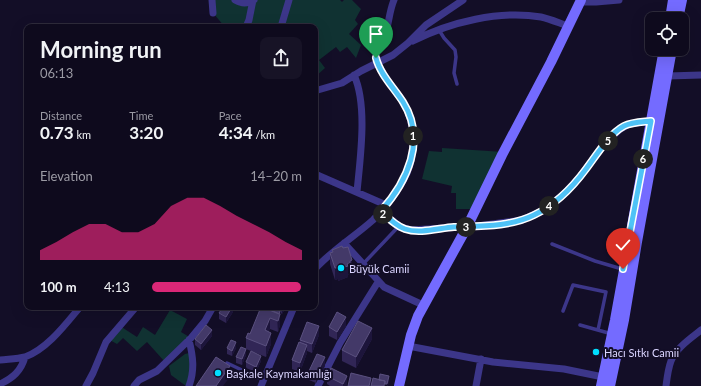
<!DOCTYPE html>
<meta charset="utf-8">
<style>
body{margin:0;font-family:Lato,sans-serif;background:#171326;color:#f1f3f6;height:100vh;display:flex;flex-direction:column;font-size:15px;white-space:nowrap}
*{box-sizing:border-box;margin:0}
p{font-size:13px;color:#9b9aa4}
.icon{flex:none;width:22px;height:22px;fill:none;stroke:currentColor;stroke-width:2;stroke-linecap:round;stroke-linejoin:round}
.map{position:relative;flex:1;overflow:hidden}
.side{position:absolute;left:24px;top:24px;width:294px;height:286px;display:flex;flex-direction:column;background:#0e0a1d;border-radius:8px;box-shadow:0 4px 16px #0002,0 0 0 1px #2e2b3b}
.side>*{flex:none}
.controls{position:absolute;left:645px;top:12px;display:grid;gap:8px}
.controls a{display:grid;place-items:center;width:44px;height:44px;border-radius:8px;background:#0e0a1d;box-shadow:0 4px 16px #0002,0 0 0 1px #2e2b3b;font-size:20px}
.pin{position:absolute;display:grid;place-items:center;width:34px;height:34px;color:#fff;margin:-41px -17px;border-radius:50% 50% 50% 0;rotate:-45deg;box-shadow:0 0 4px #0007}
.pin .icon{rotate:45deg}
.km{position:absolute;width:20px;height:20px;margin:-10px;border-radius:50%;background:#222;color:#fff;font-size:11px;line-height:20px;text-align:center}
.round{display:grid;place-items:center;flex:none;width:42px;height:42px;border-radius:8px;background:#171326}
.overview{display:flex;align-items:center;justify-content:space-between;height:68px;padding:0 16px}
h1{font-size:22px;font-weight:700;line-height:30px}
.stats{display:grid;grid-template-columns:repeat(3,1fr);gap:6px;height:68px;padding:4px 16px}
.stats div{display:grid;align-content:center}
.stats b{font-size:17px;font-weight:700}
.stats small{font-size:11px;font-weight:400}
.stats p{font-size:11px}
.chart{height:112px;padding:8px 16px}
.chart p{display:flex;justify-content:space-between}
.chart svg{width:100%;height:72px;margin-top:4px;fill:#db2777;opacity:.7}
ul{padding:0 16px;list-style:none;font-size:13px}
li{display:grid;grid-template-columns:64px 48px 1fr;align-items:center;height:30px}
li i{height:10px;border-radius:5px;background:#db2777}
.map>svg:first-child{display:block}
</style>
<div class="map">
<svg width="701" height="386" viewBox="0 0 701 386">
<rect width="100%" height="100%" fill="#130e27"/>
<!-- green -->
<path fill="#103232" d="M212,0H340L342,2L344,0H352L361,9L355,20L358,24L349,34L361,45L356,58L347,47L340,52L336,47L319,60L325,68L315,77V27H225L213,13Z
M442,148L504,152L476,209H456V193H451L452,186L422,179L429,151L442,152Z
M170,310L187,319L181,332L191,338L165,362L147,342L137,351L123,338L117,344L108,339L120,326L137,337L143,327L155,335Z
M189,353L191,370L186,386L171,375L169,366L185,354Z"/>
<g fill="none" stroke-linecap="round" stroke-linejoin="round">
<!-- lane -->
<path stroke="#3c3689" stroke-width="3.5" d="M439,30L444,38L455,50L456,57L454,73L457,84
M552,244L595,261L622,269
M363,264L399,226
M563,311L573,285L606,292L598,330
M580,325L612,334
M227,363L263,380"/>
<!-- street -->
<path stroke="#3c3689" stroke-width="7" d="M212,0L213,13
M235,0C242,4 247,4 254,0
M580,2H596L619,0
M246,27L249,20L253,0
M281,27L289,0
M413,41C450,22 500,10 541,17C550,19 559,23 568,26
M354,75C368,106 360,159 357,192
M668,76L701,75
M318,90L342,83L361,71L393,55L408,43L426,25L463,0
M315,174L386,205
M381,211L400,227L411,230L478,226L522,220L542,211L564,194L579,178L602,147L619,130L629,124L651,121
M344,243L384,287L423,305
M315,269C332,250 354,237 373,220C384,209 395,195 403,181C416,159 417,125 403,102C396,90 379,73 376,58C375,51 382,42 385,35C389,24 389,12 394,0
M408,346L493,362L564,369L603,377
M0,360C8,359 17,359 25,357C47,349 65,325 80,307
M0,384C13,378 21,371 25,357
M86,386L93,373L106,342L136,307
M134,386L139,380L157,371L191,338L205,321L213,307
M189,386C195,370 193,356 189,340
M261,386L294,307
M318,386L340,343L378,282
M476,386L481,359
M666,386C667,378 668,369 671,361C676,348 691,338 701,330"/>
<!-- secondary -->
<path stroke="#746bff" stroke-width="10" d="M670,19L673,0
M678,19L682,0
M399,386L411,335L418,316L467,227L502,155L551,62L581,0
M601,386L615,320L664,49
M610,386L624,320L637,242L672,49"/>
</g>
<!-- wall -->
<path fill="#312656" d="M332,250L352,271L350,272V274L348,275V277L338,281V279L335,280L330,264V253L332,252Z
M233,307V312L226,323L219,319V313Z
M271,307H286L282,314L281,313L280,316V325L278,332L270,329L268,332L271,344L266,357L246,349V355L242,365L236,363V357L246,349V338L269,310Z
M346,326L337,340L329,336V327Z
M319,335L312,353L307,351V353L300,372L292,369V360L300,342V340Z
M212,336L201,350L195,345V339Z
M372,339L356,368L342,361V350Z
M227,348H236L232,356L227,354Z
M261,361L256,372L246,368V362Z
M325,366L316,383L309,380V371Z
M327,376L347,385L346,386H330L327,384Z"/>
<!-- shaded-wall -->
<path fill="#1d153b" d="M352,260V271L350,272V274L348,275V277L338,281V269L347,264L350,261Z
M335,268H338V279L335,280Z
M232,307L233,312L226,323V317Z
M282,307H286L282,314Z
M281,308V313L280,316V325L278,332L277,317Z
M346,317V326L337,340V332Z
M270,318V329L265,342V330Z
M319,326V335L312,353V344Z
M372,328V339L356,368V357Z
M212,330V336L201,350V344Z
M271,333V344L266,357V346Z
M236,342V348L232,356V351Z
M307,345V353L300,372V363Z
M246,349V355L242,365V359Z
M261,356V361L256,372V367Z
M325,357V366L316,383V375Z
M230,366V377L223,386H216Z
M347,376V385L346,386H343V384Z
M389,376V382L388,386H387Z
M371,378V386H369Z"/>
<!-- building -->
<path fill="#433968" stroke="#5b5180" d="M342,246L343,248L348,247L352,260L350,261V263L347,264L348,266L338,269V268H335L330,253L333,252L332,250Z
M223,307H232L226,317L219,313Z
M261,307H263L280,314L278,321L270,318L265,330L271,333L266,346L246,338L248,333L250,334Z
M271,307H280L281,308L279,314L269,310Z
M337,312L346,317L337,332L329,327Z
M358,321L372,328L356,357L342,350Z
M307,322L319,326L312,344L300,340Z
M206,325L212,330L201,344L195,339Z
M231,340L236,342L232,351L227,348Z
M299,342L307,345L300,363L292,360Z
M241,347L246,349L242,359L236,357Z
M251,351L261,356L256,367L246,362Z
M317,354L325,357L316,375L309,371Z
M216,357L230,366L216,386H196Z
M331,368L347,376L343,384L327,376Z
M351,373L371,378L369,386H348Z
M380,374L389,376L387,384H385V381L379,380Z
M373,378L385,381L384,386H371Z"/>
<g fill="none" stroke-linecap="round" stroke-linejoin="round">
<defs>
<path id="route" d="M376,58C380,74 394,88 403,102C427,140 407,182 381,211C388,218 396,226 405,229C420,234 439,228 454,227C480,226 510,227 534,215C555,205 572,188 586,169C596,156 609,134 624,126C632,122 642,122 651,121L623,269"/>
</defs>
<!-- route casing -->
<use href="#route" stroke="#fff" stroke-width="8"/>
<!-- route -->
<use href="#route" stroke="#4fc3f7" stroke-width="5"/>
</g>
<!-- markers -->
<g fill="#00deff" stroke="#130e27" stroke-width="1.5">
<circle cx="341" cy="268" r="4"/>
<circle cx="596" cy="352" r="4"/>
<circle cx="218" cy="373" r="4"/>
</g>
<g text-anchor="middle" dominant-baseline="central" stroke-width="4" stroke-linejoin="round" paint-order="stroke">
<!-- poi labels -->
<g font-size="11" fill="#dad4ff" stroke="#130e27" text-anchor="start">
<text x="349" y="268">Büyük Camii</text>
<text x="604" y="352">Hacı Sıtkı Camii</text>
<text x="226" y="373">Başkale Kaymakamlığı</text>
</g>
</g>
</svg>
<div class="controls">
<a><svg class="icon" aria-label="locate" viewBox="0 0 24 24"><circle cx="12" cy="12" r="6"/><path d="M12 2v4M12 18v4M2 12h4M18 12h4"/></svg></a>
</div>
<div class="pin" style="left:376px;top:58px;background:#1e9e55"><svg class="icon" aria-label="arrive" viewBox="0 0 24 24"><path d="M6 21V4h12l-3 4 3 4H6"/></svg></div>
<div class="pin" style="left:623px;top:269px;background:#d93025"><svg class="icon" aria-label="check" viewBox="0 0 24 24"><path d="M5 12l5 5 9-10"/></svg></div>
<b class="km" style="left:413px;top:136px">1</b>
<b class="km" style="left:383px;top:214px">2</b>
<b class="km" style="left:466px;top:227px">3</b>
<b class="km" style="left:549px;top:206px">4</b>
<b class="km" style="left:608px;top:141px">5</b>
<b class="km" style="left:643px;top:159px">6</b>
<section class="side">
<div class="overview"><div><h1>Morning run</h1><p>06:13</p></div><a class="round"><svg class="icon" aria-label="share" viewBox="0 0 24 24"><path d="M12 15V3M7 8l5-5 5 5M5 13v7h14v-7"/></svg></a></div>
<div class="stats">
<div><p>Distance</p><b>0.73<small> km</small></b></div>
<div><p>Time</p><b>3:20</b></div>
<div><p>Pace</p><b>4:34<small> /km</small></b></div>
</div>
<div class="chart"><p><span>Elevation</span>14–20 m</p>
<svg viewBox="0 0 160 44" preserveAspectRatio="none"><path d="M0 44V38L10 33L20 27L30 22L40 22L50 27L60 27L70 22L80 11L90 6L100 6L110 11L120 17L130 22L140 27L150 33L160 38V44z"/></svg>
</div>
<ul>
<li><b>100 m</b>4:13<i style="width:99%"></i></li>
</ul>
</section>
</div>
